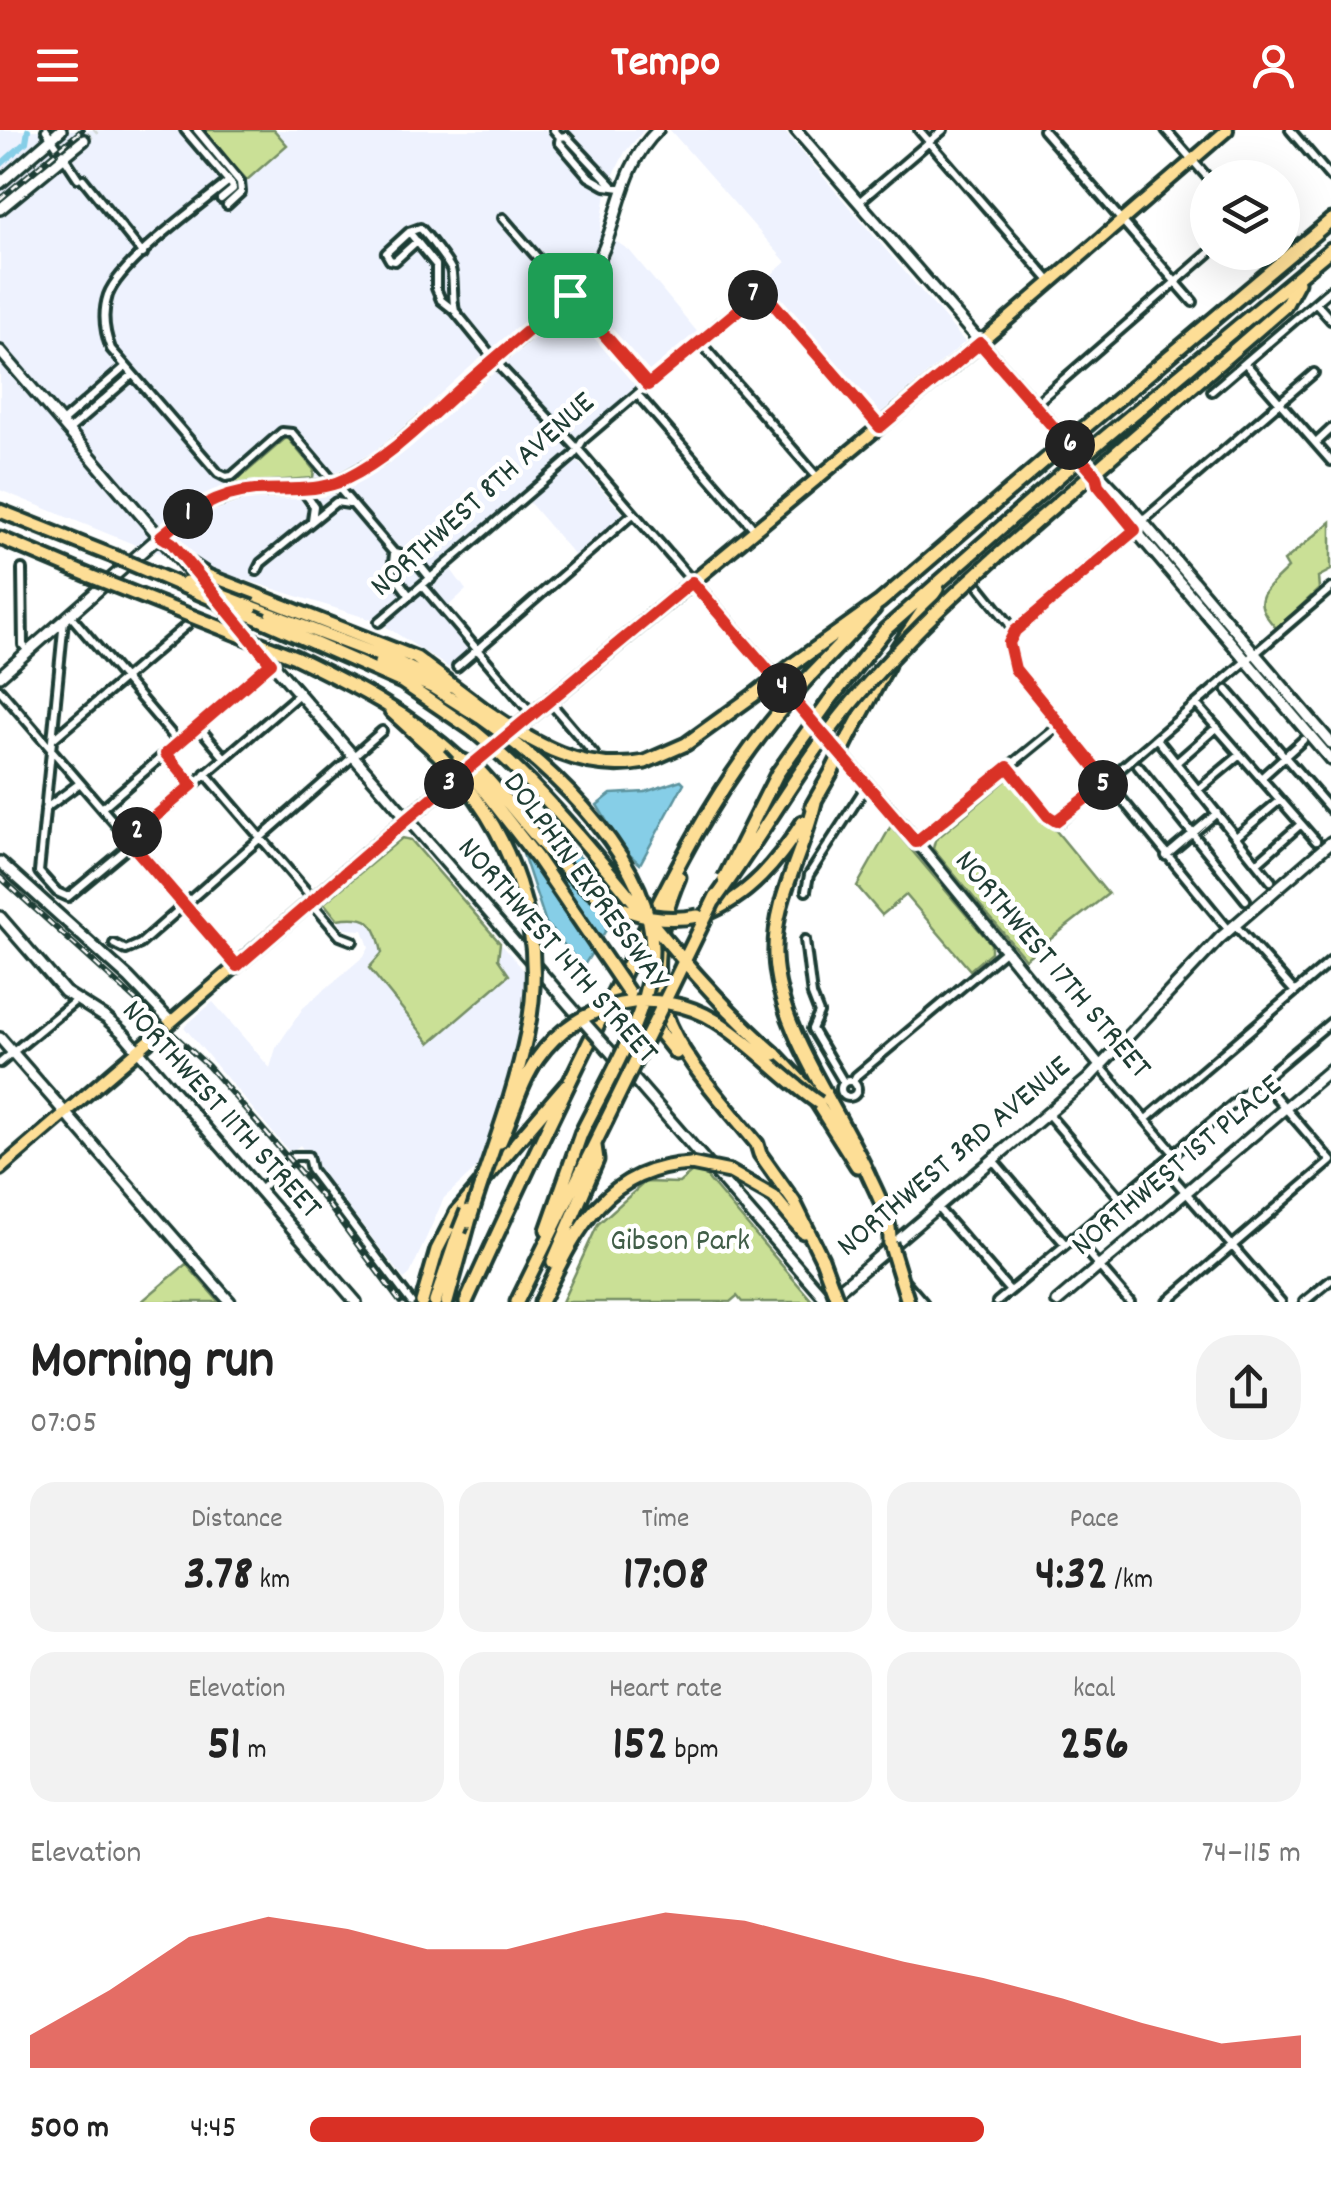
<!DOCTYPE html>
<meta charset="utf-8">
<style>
body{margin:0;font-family:Dekko,sans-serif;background:#f2f2f2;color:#222;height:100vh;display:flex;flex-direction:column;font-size:38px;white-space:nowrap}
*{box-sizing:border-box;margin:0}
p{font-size:32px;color:#767676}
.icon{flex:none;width:55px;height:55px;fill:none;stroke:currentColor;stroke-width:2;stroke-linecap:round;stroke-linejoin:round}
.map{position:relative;height:1172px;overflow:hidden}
.details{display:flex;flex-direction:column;background:#fff;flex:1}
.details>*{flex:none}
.tools{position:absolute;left:1190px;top:30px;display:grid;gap:20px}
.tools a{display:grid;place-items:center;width:110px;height:110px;border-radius:50%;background:#fff;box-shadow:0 10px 40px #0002;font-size:50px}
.pin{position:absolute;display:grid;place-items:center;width:85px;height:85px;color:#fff;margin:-42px;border-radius:20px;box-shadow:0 5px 15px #0006}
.km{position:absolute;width:50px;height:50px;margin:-25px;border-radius:50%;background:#222;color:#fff;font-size:28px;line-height:50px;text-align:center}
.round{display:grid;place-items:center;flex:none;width:105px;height:105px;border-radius:40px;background:#f2f2f2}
.summary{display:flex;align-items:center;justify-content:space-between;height:170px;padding:0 30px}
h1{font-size:55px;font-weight:700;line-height:75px}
.stats{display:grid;grid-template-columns:repeat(3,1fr);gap:15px;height:170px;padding:10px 30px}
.stats div{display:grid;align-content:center;border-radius:25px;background:#f2f2f2;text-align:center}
.stats b{font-size:50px;font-weight:700}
.stats small{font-size:28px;font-weight:400}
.stats p{font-size:28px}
.chart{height:280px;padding:20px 30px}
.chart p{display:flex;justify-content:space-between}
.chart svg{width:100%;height:180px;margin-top:10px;fill:#d93025;opacity:.7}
ul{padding:0 30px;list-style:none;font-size:32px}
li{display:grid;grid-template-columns:160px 120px 1fr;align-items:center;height:75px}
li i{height:25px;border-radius:12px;background:#d93025}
header{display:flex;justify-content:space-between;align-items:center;height:130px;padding:0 30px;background:#d93025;color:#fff;font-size:45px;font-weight:700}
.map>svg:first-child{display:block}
</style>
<header><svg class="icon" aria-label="menu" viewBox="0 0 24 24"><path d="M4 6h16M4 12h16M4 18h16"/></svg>Tempo<svg class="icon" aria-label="person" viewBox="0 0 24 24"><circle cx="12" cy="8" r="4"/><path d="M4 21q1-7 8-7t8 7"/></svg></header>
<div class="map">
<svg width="1331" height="1172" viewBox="0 0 1331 1172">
<rect width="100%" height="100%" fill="#fff"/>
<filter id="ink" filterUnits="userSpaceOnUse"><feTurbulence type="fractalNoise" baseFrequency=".01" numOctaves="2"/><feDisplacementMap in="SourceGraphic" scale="20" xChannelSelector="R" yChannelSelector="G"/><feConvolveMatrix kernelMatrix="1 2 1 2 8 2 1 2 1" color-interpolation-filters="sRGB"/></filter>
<g filter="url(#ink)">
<!-- built -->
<path fill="#eef2fe" d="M0,0H644L625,22L614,44L606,64L600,101L629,120L699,204L575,311L577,331L623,384L575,426L529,372L447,434L466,460L444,480L477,519L454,541L379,492L138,416L0,360Z
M670,0H783L965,212L879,286L764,151L786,132Z
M402,708L411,710L527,844L514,934L480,1035L444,1068L410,1144L404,1149L300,1015L290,1023L184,897L213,872L270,938L276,918L303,878L364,826L369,817L363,800L345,799L324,773Z"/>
<!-- green -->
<path fill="#cae096" stroke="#748e65" stroke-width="2.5" d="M202,0H274L287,15L247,50Z
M287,307L314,340L313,348L233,354Z
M1331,392V440L1318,447L1319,459L1277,499C1248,469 1264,462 1288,438L1284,431Z
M1011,646L1108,764L1025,829L933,719L935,710Z
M891,696L991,814V822L970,840L906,765L882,785L857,756Z
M402,708L411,710L500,813L498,829L509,845L430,913L369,838L382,823C376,792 369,784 337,789L324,773Z
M698,1037L813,1172H742L737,1166L730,1172H562L598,1094L645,1052L679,1053Z
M186,1134L219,1172H141Z"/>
<!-- water -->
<path fill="#86cee7" stroke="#5d949f" stroke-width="2.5" d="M681,650L684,653L640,734L624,720L597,675L611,664L645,662Z
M553,699L623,773L583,837L546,793L523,724Z"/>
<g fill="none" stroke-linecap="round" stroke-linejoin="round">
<!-- canal -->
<path stroke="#86cee7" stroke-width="6" d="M0,35L26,12L28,0"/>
<!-- secondary-tunnel -->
<path stroke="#d2d8d6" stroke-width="9" stroke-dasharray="9 4.5" stroke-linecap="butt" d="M84,10L96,0"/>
<defs>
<path id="street" d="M46,0L78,48
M185,0L232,55L233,59L221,69
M197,0L240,52L241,62L227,75
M554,0L560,7L559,12L589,47L605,56L621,58
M919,0L1051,152
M1043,0L1193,172
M1166,0L1208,48
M1290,0L1331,48
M560,7L566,6L612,55
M83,49L143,124
M229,51C199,76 121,131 108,165C102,183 104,201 111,219L218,343L226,347L232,346L282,302L292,303L394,423L414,428L431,449
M859,72L943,0
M503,88L648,255
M409,102L386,123L390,130L395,131L417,111
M1316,173L1331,190
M455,181C452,169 454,147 451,139C447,131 427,105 420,98L409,102L436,135V158L441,170L455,181L503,240L577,318L693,452
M699,211L817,347
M1246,234L1331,331
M1212,261L1331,159
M637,264L755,400
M1034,275L1210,122
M62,292L125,237
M69,300L132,245
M1316,313L1331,299
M302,359L314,376L312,390
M394,424L392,442L410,466
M22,439L23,515L28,521
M257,441L261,433L336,372L349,374
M423,456L532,584
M979,456L1015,501
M70,485L179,613
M64,490L39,742L57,762L68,767L132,714
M379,492L574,325L583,310L756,163L767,165L880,297
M457,537L633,384
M0,560L237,835
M1227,560L1331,680
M549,571L594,624
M1197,575L1316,711
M198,596L224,627
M53,609L187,495
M1157,609L1271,751
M165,624L191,655
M1176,633L1217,597
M1138,636L1246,770
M1008,637L1047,686L1060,691L1331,458
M205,643L313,769
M1261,648L1303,610
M1198,660L1240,625
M102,678L271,533
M45,679L80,653
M1236,707L1280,670
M129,710L299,564
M917,712L1061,594
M1166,726L1217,683
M1257,733L1301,694
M806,761L809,745L867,655
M311,772L340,806L353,811
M1235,795L1295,862
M1229,800L1015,539L1009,513L1015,501L1314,243
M805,810L812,865L819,883L812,899L844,953
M114,814L126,820L140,814L382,601
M0,933L75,871
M1101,937L1174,1023
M841 959a8 8 0 1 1 16 0a8 8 0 1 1-16 0Z
M853,952L856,946L1006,820
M1047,983L1120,1068
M1146,989L1331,831
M992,1029L1065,1114
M1161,1034L1281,1172
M260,1060L294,1026H308L311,1040L411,1172
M936,1076L1010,1161
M1074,1107L1130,1172
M904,1150L923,1172
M997,1172L1331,892
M1167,1172L1331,1031L1262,951
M1304,1172L1331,1150"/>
<path id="secondary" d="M796,0L1060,304L1135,400L1331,630
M0,53L61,0
M0,79L84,10
M0,221L201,455
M1095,346L1104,349L1125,371L1331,613
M161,406L172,413L212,463
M693,452L917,712L1101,937
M222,475L584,892
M0,546L153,412L201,376L244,361L287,360L335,354L381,328L586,151C621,104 614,42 658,0
M0,732L129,848L171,892
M0,787L65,862L106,888L124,904L356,1172
M0,908L230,1172
M608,919L828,1172
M825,1172L1088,949L1220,808L1331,712
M1057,1172L1331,939"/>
<path id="primary" d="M0,1039L407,689L972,220L1227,0"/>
<path id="highway" d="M1083,299L1331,90
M1097,314L1331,119
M1109,329L1285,176L1298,152
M0,381L113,426
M0,408L90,446
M191,435L208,446L416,528L485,580
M252,477L397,532L447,557
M264,491L402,552L474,601
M897,519L937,459
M295,527C353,555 411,584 459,629
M380,533L434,558L480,587
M795,533L880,472L1050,326
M805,551L874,479
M829,571L886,499L1064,342
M391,581L439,625
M849,607L888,535
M645,632L686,614L754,565
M815,672C803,725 773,769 775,826C778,902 840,979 870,1048C880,1069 891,1090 890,1113
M812,676L832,641
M679,747C625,874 681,921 757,1014L760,1024L794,1072L822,1129
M705,784C749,767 778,731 803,692
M638,875L676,923
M775,924L809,960L857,1036
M730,1042L774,1067L803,1102
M547,1100L581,1004
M553,1132L597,1030L595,1016
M422,1172L437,1120L456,1083L566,955
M435,1172L459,1101
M447,1172L469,1092
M466,1172C516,1063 567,955 621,848C667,756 710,665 776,586
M517,1172L606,991
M541,1172C575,1103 603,1038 691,1034"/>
</defs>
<!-- street casing -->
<use href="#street" stroke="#1f3d34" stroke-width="14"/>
<!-- secondary casing -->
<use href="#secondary" stroke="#1f3d34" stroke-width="16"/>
<!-- primary casing -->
<use href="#primary" stroke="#1f3d34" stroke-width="18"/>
<!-- highway casing -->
<use href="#highway" stroke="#1f3d34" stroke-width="19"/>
<!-- street -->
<use href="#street" stroke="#fff" stroke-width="6"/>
<!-- secondary -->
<use href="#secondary" stroke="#fff" stroke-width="9"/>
<!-- primary -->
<use href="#primary" stroke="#fdde96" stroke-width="10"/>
<!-- highway -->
<use href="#highway" stroke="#fdde96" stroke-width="11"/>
<defs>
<path id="rail" d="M0,69L82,0
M0,747L208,936L326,1072L400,1172"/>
</defs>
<!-- rail casing -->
<use href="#rail" stroke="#1f3d34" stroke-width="6"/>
<!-- rail -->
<use href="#rail" stroke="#fff" stroke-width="2.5" stroke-dasharray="8" stroke-linecap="butt"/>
<defs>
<path id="secondary-bridge" d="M584,892L608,919"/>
<path id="highway-bridge" d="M1050,326L1083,299
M1064,342L1097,314
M113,426L264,491
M90,446L295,527
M186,452L252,477
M754,565L795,533
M485,580C535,614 582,644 645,632
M776,586L805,551
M480,587C551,636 664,739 651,835C643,895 607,951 581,1004
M474,601C588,695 664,827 775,924
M439,625C512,698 549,799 527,903C514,967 488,1030 469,1092
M459,629L475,636C540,702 591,806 698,786
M465,636L537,728L629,863
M832,641L849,607
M724,749L777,644L829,571
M714,771C761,707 799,637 849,576C925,483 1018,408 1109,329
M606,991L716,766
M500,1012C513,985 520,953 538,928C578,871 656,854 716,891C753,914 783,949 819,973
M691,1034L730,1042
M459,1101L467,1081
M890,1113L908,1172
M822,1129L838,1172"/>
</defs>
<!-- secondary-bridge casing -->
<use href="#secondary-bridge" stroke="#1f3d34" stroke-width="16" stroke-linecap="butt"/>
<!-- highway-bridge casing -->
<use href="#highway-bridge" stroke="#1f3d34" stroke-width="19" stroke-linecap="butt"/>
<!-- secondary-bridge -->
<use href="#secondary-bridge" stroke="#fff" stroke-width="9"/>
<!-- highway-bridge -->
<use href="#highway-bridge" stroke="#fdde96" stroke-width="11"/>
</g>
</g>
<g fill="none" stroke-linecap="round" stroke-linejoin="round" filter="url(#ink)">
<defs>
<path id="route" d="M760,162L766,165L880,297L980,213L1096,346L1098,355L1135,400L1015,501L1009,513L1015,539L1107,652L1056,691L1048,686L1008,637L916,712L692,452L413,684L237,836L128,710L192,655L166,624L271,533L172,413L161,406C189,382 217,363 255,360C285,358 318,363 346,349C387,329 421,295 454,265C492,230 532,198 570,165L648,255Z"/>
</defs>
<!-- route casing -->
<use href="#route" stroke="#fff" stroke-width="20"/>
<!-- route -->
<use href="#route" stroke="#d93025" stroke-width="12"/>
</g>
<g text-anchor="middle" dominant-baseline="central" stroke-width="9" stroke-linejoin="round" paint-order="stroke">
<!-- street labels -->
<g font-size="32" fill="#1f3d34" stroke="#fff">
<text transform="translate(484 366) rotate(-42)">NORTHWEST 8TH AVENUE</text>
<text transform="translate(584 752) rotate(54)">DOLPHIN EXPRESSWAY</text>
<text transform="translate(556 822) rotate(49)">NORTHWEST 14TH STREET</text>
<text transform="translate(1051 836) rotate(50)">NORTHWEST 17TH STREET</text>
<text transform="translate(220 981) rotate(48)">NORTHWEST 11TH STREET</text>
<text transform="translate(955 1028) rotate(-40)">NORTHWEST 3RD AVENUE</text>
<text transform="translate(1178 1037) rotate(-40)">NORTHWEST 1ST PLACE</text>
</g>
<!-- park labels -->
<g font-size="32" fill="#415e48" stroke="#fff">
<text x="680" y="1113">Gibson Park</text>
</g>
</g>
</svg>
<div class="tools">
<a><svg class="icon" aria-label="layers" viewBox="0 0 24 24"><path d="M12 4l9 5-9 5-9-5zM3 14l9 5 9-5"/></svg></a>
</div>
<div class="pin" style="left:570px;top:165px;background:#1e9e55"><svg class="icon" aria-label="arrive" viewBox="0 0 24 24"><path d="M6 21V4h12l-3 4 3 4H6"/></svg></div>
<b class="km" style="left:188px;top:384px">1</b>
<b class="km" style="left:137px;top:702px">2</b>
<b class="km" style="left:449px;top:654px">3</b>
<b class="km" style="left:782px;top:558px">4</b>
<b class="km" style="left:1103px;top:655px">5</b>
<b class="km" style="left:1070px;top:315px">6</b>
<b class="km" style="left:753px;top:165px">7</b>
</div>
<section class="details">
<div class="summary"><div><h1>Morning run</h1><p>07:05</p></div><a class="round"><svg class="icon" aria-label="share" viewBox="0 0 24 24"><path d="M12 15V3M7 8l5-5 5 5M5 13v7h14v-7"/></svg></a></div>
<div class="stats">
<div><p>Distance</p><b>3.78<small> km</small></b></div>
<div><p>Time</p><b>17:08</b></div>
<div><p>Pace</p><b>4:32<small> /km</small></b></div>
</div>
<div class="stats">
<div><p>Elevation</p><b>51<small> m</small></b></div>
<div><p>Heart rate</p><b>152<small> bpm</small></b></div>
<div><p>kcal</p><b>256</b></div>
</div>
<div class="chart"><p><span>Elevation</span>74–115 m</p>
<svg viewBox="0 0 160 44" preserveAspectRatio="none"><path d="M0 44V36L10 25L20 12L30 7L40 10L50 15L60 15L70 10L80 6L90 8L100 13L110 18L120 22L130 27L140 33L150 38L160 36V44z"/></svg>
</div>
<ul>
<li><b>500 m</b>4:45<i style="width:68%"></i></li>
</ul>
</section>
